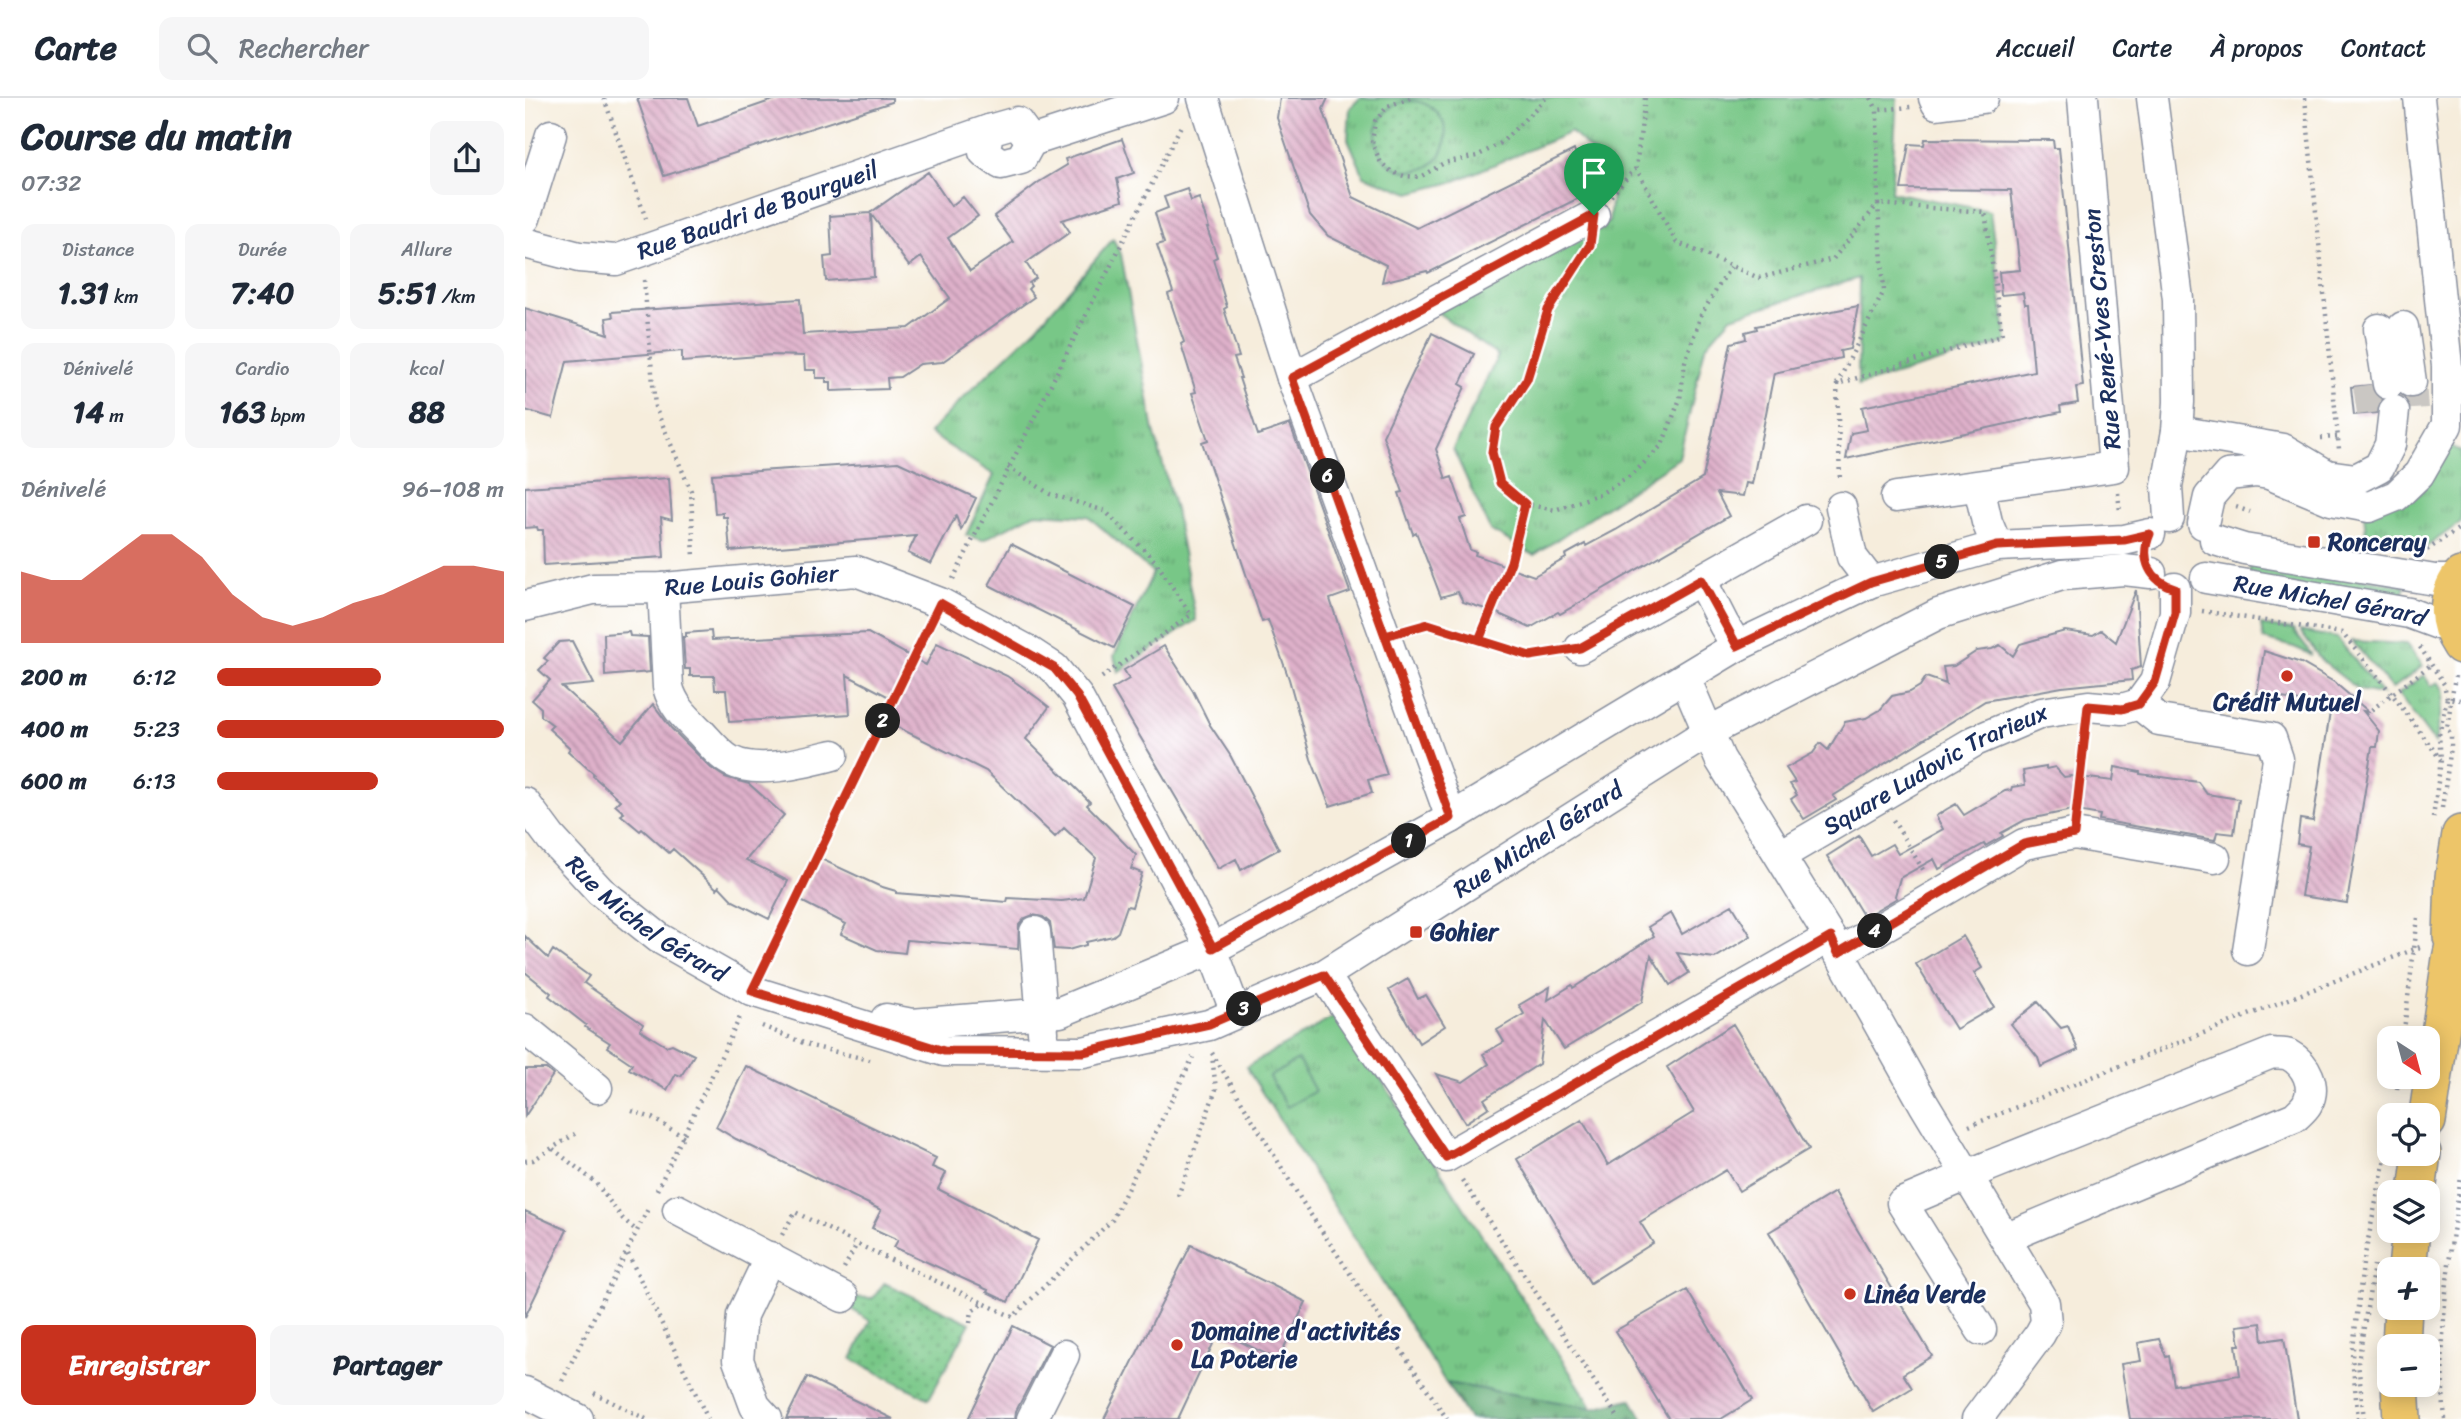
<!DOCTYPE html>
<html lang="fr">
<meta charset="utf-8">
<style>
body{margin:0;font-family:Sriracha,sans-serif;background:#f6f6f7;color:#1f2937;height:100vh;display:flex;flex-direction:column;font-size:26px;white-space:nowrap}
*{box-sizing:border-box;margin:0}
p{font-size:23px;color:#747a83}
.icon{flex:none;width:38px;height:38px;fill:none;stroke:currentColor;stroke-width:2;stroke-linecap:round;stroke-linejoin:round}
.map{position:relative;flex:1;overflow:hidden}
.side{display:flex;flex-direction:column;background:#fff;width:525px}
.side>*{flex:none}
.needle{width:46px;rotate:144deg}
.buttons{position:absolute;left:1852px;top:928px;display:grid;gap:14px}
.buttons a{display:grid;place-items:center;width:63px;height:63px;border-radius:14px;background:#fff;box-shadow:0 4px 18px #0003;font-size:35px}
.pin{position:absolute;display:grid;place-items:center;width:60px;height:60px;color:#fff;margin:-72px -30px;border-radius:50% 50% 50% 0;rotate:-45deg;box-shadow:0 0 7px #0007}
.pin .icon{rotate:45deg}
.km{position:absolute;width:35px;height:35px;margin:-18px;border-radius:50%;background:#222;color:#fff;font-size:19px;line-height:35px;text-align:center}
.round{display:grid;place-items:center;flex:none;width:74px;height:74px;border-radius:14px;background:#f6f6f7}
.summary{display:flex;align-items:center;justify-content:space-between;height:119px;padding:0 21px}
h1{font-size:38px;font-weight:800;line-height:52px}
.figures{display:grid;grid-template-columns:repeat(3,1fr);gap:10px;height:119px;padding:7px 21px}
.figures div{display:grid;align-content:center;border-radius:14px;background:#f6f6f7;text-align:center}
.figures b{font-size:30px;font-weight:800}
.figures small{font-size:19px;font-weight:400}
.figures p{font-size:19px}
.chart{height:196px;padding:14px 21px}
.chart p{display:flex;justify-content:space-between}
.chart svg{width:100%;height:126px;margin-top:7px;fill:#c8321e;opacity:.7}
.cta{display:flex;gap:14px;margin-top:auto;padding:14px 21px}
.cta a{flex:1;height:80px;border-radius:14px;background:#c8321e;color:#fff;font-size:28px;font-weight:800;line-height:80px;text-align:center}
.cta a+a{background:#f6f6f7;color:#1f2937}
ul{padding:0 21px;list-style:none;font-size:23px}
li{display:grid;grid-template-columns:112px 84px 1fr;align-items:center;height:52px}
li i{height:18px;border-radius:9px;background:#c8321e}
header{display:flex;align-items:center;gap:42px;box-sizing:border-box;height:98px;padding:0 35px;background:#fff;border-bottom:2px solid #e0e1e3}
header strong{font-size:33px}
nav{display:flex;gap:38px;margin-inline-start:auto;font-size:24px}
.search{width:490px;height:63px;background:#f6f6f7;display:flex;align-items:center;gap:18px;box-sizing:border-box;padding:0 24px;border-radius:14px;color:#747a83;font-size:26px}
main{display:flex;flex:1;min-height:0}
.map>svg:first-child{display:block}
</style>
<header>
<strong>Carte</strong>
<div class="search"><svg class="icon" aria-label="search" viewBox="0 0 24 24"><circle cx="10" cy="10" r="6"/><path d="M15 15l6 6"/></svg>Rechercher</div>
<nav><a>Accueil</a><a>Carte</a><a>À propos</a><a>Contact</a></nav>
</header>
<main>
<section class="side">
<div class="summary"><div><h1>Course du matin</h1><p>07:32</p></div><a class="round"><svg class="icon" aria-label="share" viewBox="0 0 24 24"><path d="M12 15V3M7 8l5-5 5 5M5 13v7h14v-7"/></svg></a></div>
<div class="figures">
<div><p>Distance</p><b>1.31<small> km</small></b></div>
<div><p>Durée</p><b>7:40</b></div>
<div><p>Allure</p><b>5:51<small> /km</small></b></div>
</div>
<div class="figures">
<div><p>Dénivelé</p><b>14<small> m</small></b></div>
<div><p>Cardio</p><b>163<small> bpm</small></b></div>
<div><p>kcal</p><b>88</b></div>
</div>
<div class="chart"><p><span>Dénivelé</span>96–108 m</p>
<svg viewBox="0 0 160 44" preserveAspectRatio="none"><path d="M0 44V19L10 22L20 22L30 14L40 6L50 6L60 14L70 27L80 35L90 38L100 35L110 30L120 27L130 22L140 17L150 17L160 19V44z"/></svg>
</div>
<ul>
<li><b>200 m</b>6:12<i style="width:57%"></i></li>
<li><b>400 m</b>5:23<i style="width:100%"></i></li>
<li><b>600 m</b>6:13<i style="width:56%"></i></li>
</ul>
<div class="cta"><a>Enregistrer</a><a>Partager</a></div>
</section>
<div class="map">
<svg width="1936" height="1321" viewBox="0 0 1936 1321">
<defs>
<pattern id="grass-tufts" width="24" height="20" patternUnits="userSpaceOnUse" patternTransform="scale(1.75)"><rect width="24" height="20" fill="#78c787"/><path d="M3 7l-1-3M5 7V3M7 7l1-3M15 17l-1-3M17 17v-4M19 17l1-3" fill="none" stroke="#62a272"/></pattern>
<pattern id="forest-firs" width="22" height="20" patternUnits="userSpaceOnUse" patternTransform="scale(1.75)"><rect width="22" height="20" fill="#62ac74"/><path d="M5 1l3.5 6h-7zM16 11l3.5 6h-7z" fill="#508c62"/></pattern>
<pattern id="park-dots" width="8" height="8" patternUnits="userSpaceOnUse" patternTransform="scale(1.75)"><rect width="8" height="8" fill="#78c787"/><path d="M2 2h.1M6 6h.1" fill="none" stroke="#62a272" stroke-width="1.8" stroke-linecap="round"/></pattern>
<pattern id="building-back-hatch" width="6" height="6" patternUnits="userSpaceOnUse" patternTransform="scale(1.75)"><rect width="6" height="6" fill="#dfb1ca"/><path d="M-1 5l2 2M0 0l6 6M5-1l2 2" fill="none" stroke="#b490a7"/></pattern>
</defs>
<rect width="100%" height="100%" fill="#fff"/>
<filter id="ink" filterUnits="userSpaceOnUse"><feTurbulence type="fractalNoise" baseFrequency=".0143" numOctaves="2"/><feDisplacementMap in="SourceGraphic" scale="14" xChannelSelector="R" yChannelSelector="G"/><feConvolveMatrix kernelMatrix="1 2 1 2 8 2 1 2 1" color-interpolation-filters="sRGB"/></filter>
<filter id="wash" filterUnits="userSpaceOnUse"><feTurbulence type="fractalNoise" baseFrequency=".00686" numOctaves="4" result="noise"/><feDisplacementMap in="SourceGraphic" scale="28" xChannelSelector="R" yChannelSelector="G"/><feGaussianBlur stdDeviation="1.57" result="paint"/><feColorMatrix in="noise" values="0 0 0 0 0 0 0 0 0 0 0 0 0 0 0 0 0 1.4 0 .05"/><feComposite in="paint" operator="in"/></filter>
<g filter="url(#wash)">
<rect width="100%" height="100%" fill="#f6eddc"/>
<!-- grass -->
<path fill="url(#grass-tufts)" stroke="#4a7b72" stroke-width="2" d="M835,0H1372L1366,94L1465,113L1482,244L1333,288L1334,180L1206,219L1180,249L1154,360L1009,457L965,432L928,351L973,258L912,214L1084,124L1089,75L1046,34L928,84L885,95L839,78L823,41L825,10Z
M588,141L596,156L629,333L650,412L671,522L593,574L589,558L628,475L563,418L510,415L458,442L441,437L469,377L404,335L442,296L512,229Z
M1926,348L1936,354V424L1897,452L1841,438L1839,415Z
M1727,461L1880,488L1876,507L1724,480Z
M1736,527L1768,532L1787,557L1769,549L1738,541Z
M1775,533L1812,540L1857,596L1834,592L1797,563Z
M1827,543L1881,546L1898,568L1867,591Z
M1899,577L1906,588L1913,584L1918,590L1919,597L1910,645L1873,596Z
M814,916L1068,1310L921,1285L721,969Z"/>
<!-- forest -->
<path fill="url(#forest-firs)" stroke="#3e6e69" stroke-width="2" d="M921,1285L1068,1310L1106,1301L1118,1321H944Z"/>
<!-- park -->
<path fill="url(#park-dots)" stroke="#4a7b72" stroke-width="2" d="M851 38a35 35 0 1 1 70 0a35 35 0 1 1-70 0Z
M359,1185L445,1225L404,1301L327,1261L345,1223L318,1206V1199L348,1200Z"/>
<!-- pitch -->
<path fill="#78c787" stroke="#4a7b72" stroke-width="2" d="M773,962L790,993L762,1009L744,979Z"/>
<g id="blocks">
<!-- building -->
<path fill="url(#building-back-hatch)" d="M112,0H163L173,28L254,0H367V4L139,78Z
M755,0H803L798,11L828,99L892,130L1049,52L1070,92L903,175L902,173L857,184L861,167L803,138L785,117L752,20Z
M597,41L609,75L592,81L597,103L537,122L545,134L501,165L511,180L504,185L506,188L503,191L509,199L417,264L395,266L375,279L362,280L363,291L306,293V284H301V280H291V272H280L279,258L246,257L157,264V253L42,263L28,320L0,312V210L83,236L81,220L88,219L87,214L275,201L278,236L384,230L425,200L396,159L384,168L346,116L349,179L301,183L299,159L307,158L305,118L345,115L403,74L426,108L438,99L453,118L423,140L445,173L488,144L469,118L514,84L542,67L540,61Z
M1400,41L1528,42L1529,50H1534L1558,288L1551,289L1553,305L1535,308L1536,314L1321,361L1326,335L1342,332L1337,309L1509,273L1503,206H1500L1498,195L1476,197L1474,174L1495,172L1486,92L1376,91L1384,46L1399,47Z
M662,91L666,103L674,100L684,130H682L692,159L688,161L702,209L699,211L714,259L709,260L716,280H714L733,337L765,326L825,494L805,501L862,677L843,682L847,695L805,708L786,661L764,581L743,522L737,524L677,344L683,342L667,295L671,294L656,246L659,244L643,196L648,194L632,147L639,145L630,115L643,110L639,99Z
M1333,208L1325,251L1315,253L1316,260L1249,275L1227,386L1221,385L1218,398L1192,395L1204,418L1035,516L1033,514L1005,530L970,514L938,504L933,494L916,499L891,434L888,436L874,395L878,394L858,338L907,235L949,256L935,286L940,289L911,351L921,381L927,379L941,419L935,421L945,452L951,454L950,457L1009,478L1041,460L1040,457L1060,446L1061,448L1091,432L1178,380L1206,245L1221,241L1220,234L1232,231L1231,228Z
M1845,287L1849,297L1856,302L1851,315L1829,317L1826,289Z
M373,364L451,400L436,432L431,418L406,466L383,455L391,438L205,453L202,419H198V415L190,416L187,376Z
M144,380L147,422L136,419L139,459L19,467L18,432H13L12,429L0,430V389Z
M486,446L610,509L589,550L464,487Z
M1611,492L1616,569L1606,572L1607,582L1537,589L1460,603L1308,698L1311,702L1279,721L1266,701L1272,697L1265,686L1270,684L1261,670L1288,655L1295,645L1303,652L1320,624L1341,620L1355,612L1367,598L1385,594L1395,588L1401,579L1421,586L1418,569L1429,568L1452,553L1467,551L1475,547L1488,558L1495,546L1540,533L1568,537L1576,532L1591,544Z
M186,533L187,542L343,535L401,567L412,545L482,578L514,601L524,609L501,641L565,704L562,707L611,757L606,771L617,775L607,809L602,808L593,834L588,838L561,844V847L543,852L529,851L525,825L518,819L508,817L500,820L494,827L493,851L382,842L380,855L352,852L316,836L321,826L274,802L294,760L354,788L371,793V795L482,804L483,800L537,803L559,800L571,760L539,730L530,739L461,673L362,624L372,603L322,577L325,616L204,624L201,592H190L189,578H165V571H160L158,539H161V535Z
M104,534L105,538L123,539L125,574L80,578L79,536Z
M47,543L69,586L37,589L97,643L128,606L146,630L186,670L200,679L224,686L259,717L221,762L263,783L244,821L208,803L194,788L192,791L148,751L144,755L117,731L115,733L96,717L99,715L90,707L95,702L68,678L69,676L43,653L45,650L24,631L28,627L16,618V610L7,602L25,582L14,572L23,563L19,560L34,544Z
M639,548L668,593L685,627L705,657L754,751L716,772L711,761L693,771L587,591L604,581L599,572Z
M1739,553L1776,565L1809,584L1844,614L1838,613L1854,633L1852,649H1847L1822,805L1776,798L1784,748L1772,746L1775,721L1788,723L1806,608L1732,596Z
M1521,669V671L1530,669L1539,679L1546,678L1588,683L1590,669L1615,674V676L1673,684L1682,696L1714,701L1709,736L1692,734L1690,742L1574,722L1575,717L1547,712L1500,722L1476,735L1478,738L1460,748L1459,746L1414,771L1409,761L1375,780L1370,798L1372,800L1339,819L1302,758L1334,738L1346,758L1367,746L1373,756L1418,731L1411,718L1422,711L1431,706L1439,717L1480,693L1486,692L1487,689L1500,687L1498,673Z
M1207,807L1226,838L1190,860L1152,855L1164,875L1145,887L1126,857L1117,904L1039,951L1020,922L1014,966L959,1001L964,1009L940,1025L911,976L938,984L964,966L958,956L979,944L972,932L999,916L994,907L1025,889L1023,902L1047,887L1048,890L1129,838L1123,829L1146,815L1157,836Z
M0,838L23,860L28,852L64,878L59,885L118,926L115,932L141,948L147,946L169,957L156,978L151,976L142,992L104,971L107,966L82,949L85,945L60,929L61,927L24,898L26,895L0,874Z
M1438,838L1457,870L1449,875L1469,909L1431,931L1391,866Z
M883,881L893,901L901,897L920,928L894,945L864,892Z
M1513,904L1536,930L1543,928L1553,952L1516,969L1513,960L1486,926Z
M1208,926L1284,1051L1214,1093L1201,1072L1115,1124L1128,1145L1065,1185L992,1061L1057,1022L1083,1067L1169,1014L1142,969Z
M221,968L411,1060L407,1069L421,1075L413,1091L513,1142L483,1204L462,1194L463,1192L369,1149L373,1142L347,1130L356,1112L211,1041L191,1029Z
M0,971H21L28,977L0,1018Z
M1310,1094L1407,1258L1378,1276L1387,1290L1348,1314L1244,1134Z
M0,1113L42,1132L0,1219Z
M666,1147L781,1204L753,1262L694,1233L653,1321H579Z
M1162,1192L1227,1302L1196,1321H1144L1090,1233Z
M1736,1225L1738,1243L1759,1240L1772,1321H1605L1596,1266L1616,1263L1613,1245L1634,1241L1641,1259L1644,1258L1649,1287L1715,1277L1711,1247H1715L1712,1228Z
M488,1228L525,1247L491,1313L490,1321H443Z
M282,1279L368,1321H261Z"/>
</g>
</g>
<g filter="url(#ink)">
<use href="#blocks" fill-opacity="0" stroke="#888e9d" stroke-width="2"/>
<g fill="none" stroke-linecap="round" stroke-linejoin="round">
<!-- minor-tunnel -->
<path stroke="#cac7c3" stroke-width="30" stroke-dasharray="30 15" stroke-linecap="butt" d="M1886,284L1888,311
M1843,287L1847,315"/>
<defs>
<g id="minor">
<path d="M678,0L767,280L926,720"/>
<path d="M1409,0L1412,6L1458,0"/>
<path d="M1627,0L1653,201L1654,304L1652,333L1642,388L1644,420"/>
<path d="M492,24L506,43L496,61L476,66L459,54L464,32Z"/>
<path d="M506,43L639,0"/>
<path d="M0,120L26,37"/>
<path id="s1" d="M0,145L54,159L91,162L464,32"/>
<path d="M1878,229L1886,284"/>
<path d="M1854,231L1863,286"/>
<path d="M767,280L1069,117"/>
<path d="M1652,333L1758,351L1802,377L1831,381L1854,369L1865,347L1869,313"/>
<path d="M1454,389L1462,424L1472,448"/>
<path d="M1371,399L1589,369L1558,0"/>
<path d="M1316,409L1327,459L1346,484"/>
<path d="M1678,426L1684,399L1703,377L1730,374L1744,376L1806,402L1844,409L1871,398L1894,376L1922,327V268L1894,0"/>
<path d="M1690,442L1719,451L1910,482H1933"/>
<path id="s2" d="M1681,480L1884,515L1927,531"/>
<path d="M1176,482L1199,527L1212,548"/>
<path d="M138,490L143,589C148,608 160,619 174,633C183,642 194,657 206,663C233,677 280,664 308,657"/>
<path id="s3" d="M0,508L68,491L138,490L331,473L415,505L500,551L529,570L552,598L687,851L711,915"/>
<path d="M1055,550L1281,422"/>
<path d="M1160,580L1195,661L1305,839L1399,1006L1519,1205L1521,1225L1515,1236L1452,1321"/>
<path d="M1614,606L1634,622L1746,640L1753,661L1723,852"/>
<path id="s4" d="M0,705L26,740L75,793L134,840L227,893L419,953L558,954L684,927L799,877L1183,634L1413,516L1537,477L1599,472L1626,475"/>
<path id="s5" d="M1256,757L1450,643L1516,615L1563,608L1597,611L1614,606L1630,584L1650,515V490"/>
<path d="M510,834L518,934"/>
<path d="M1313,855L1499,746L1549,736L1690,760"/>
<path d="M799,877L921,1059L1305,839"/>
<path d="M361,921L387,926L535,914L687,851L780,801L926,720L1212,548L1346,484L1472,448L1599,442L1625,436"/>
<path d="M0,931L72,990"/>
<path d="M153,1112L318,1199"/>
<path d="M1456,1232L1377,1105L1464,1068L1747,955C1752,956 1759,955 1764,957C1781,966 1792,988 1782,1006C1779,1011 1774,1015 1770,1019L1480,1140"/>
<path d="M0,1294L53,1321"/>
<path d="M242,1321L230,1308L213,1262L217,1217L245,1159"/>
<path d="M507,1321L539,1257"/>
</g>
<path id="major" d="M1936,478C1920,500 1921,525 1936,547
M1927,839L1929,779L1936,736
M1902,1023L1926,861L1936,815
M1892,1094L1897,1055
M1882,1171L1886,1132
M1876,1248L1878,1209
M1875,1286L1877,1321"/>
</defs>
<!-- minor casing -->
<use href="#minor" stroke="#888e9d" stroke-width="33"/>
<!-- major casing -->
<use href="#major" stroke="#888e9d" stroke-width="40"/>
<!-- path -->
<path stroke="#888e9d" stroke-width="4.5" stroke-dasharray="2 5" stroke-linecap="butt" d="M79,0L121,121
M885,0L863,8L850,23L847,45L856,65L867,74L879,78L895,79L919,65L952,58L976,45L1021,0
M1120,0L1111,70L1151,144L1234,180L1308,161L1353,106L1352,12L1386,9
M1346,0L1352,12
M1780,0L1814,351
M1086,98L1111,70
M1060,154L1023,212L1002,281L971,329L967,354L975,385L1000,406L1030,412L1075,396L1108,376L1137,347L1155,301L1160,264L1176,217L1206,168
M119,182L130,309L166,393L169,460
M1312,286L1359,193L1353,106L1460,114L1477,237L1312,286L1315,384
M1796,340L1813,339
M483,369L525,396L580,413L631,464L666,517L573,582
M1593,395L1595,414
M1711,409L1725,414
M1902,452L1936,429
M428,481L657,26
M1677,513L1817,535L1867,596L1916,662
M887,530L903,526L1005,558L1030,554
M954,542L986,464L1000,406
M1895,549L1919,586L1922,600L1936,602
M1841,616L1907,566
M1552,708L1560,637
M1917,710L1926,649V638L1922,630L1930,578
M1908,720L1916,662L1914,637L1922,600
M1368,722L1400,775
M239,868L404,529
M237,928L286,948L345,962
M1878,940L1893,819
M687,955L780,1108L922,1321
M1872,991L1874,978
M107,1013L127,1020L159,1039
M1444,1028L1895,849
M28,1051L70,1084L98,1121L112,1133
M0,1063L8,1062L50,1036
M937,1082L1094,1321
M132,1092L216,917
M653,1098L691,991L687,958
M1857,1117L1860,1098
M257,1137L270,1114L332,1146L488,1219L587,1122L668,959
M103,1156L183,1321
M319,1170L332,1146
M445,1225L447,1213L457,1206
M37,1283L124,1109
M69,1295L121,1321
M1833,1321L1827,1259L1838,1166L1864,1041
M1839,1321L1833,1265L1849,1167
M1920,1321C1912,1240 1924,1159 1936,1079"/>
<!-- minor -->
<use href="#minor" stroke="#fff" stroke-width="30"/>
<!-- major -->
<use href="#major" stroke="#edc569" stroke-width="37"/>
</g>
</g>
<g fill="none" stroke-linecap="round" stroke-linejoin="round" filter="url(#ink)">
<defs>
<path id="route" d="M1069,117L1065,147L1023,212L1002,281L971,329L967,354L975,385L1000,406L986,464L954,542L903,526L860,538L926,720L688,850L552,598L529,570L415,505L227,893L419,953L558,954L684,926L799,877L921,1059L1306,839L1313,855L1499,746L1549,736L1563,608L1597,611L1614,606L1630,584L1650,515V490C1625,483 1614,461 1625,436L1599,442L1472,448L1346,484L1212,548L1176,482L1055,550L1005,558L903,526L860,538L767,280L1069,117"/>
</defs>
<!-- route casing -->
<use href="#route" stroke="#fff" stroke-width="14"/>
<!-- route -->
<use href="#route" stroke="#c8321e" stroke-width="9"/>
</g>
<!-- markers -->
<g fill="#c8321e" stroke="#fff" stroke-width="2.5">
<rect x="1782" y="437" width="14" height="14" rx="3.5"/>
<circle cx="1762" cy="578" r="7"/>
<rect x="884" y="827" width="14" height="14" rx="3.5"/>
<circle cx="1325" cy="1196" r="7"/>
<circle cx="652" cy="1247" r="7"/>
</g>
<g text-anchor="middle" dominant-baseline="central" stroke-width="5" stroke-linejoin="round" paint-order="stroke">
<!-- street labels -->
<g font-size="24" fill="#1b2f5e" stroke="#fff">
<text stroke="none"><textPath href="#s1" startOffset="243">Rue Baudri de Bourgueil</textPath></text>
<text transform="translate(1577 231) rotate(-95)">Rue René-Yves Creston</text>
<text stroke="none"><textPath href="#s3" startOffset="229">Rue Louis Gohier</textPath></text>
<text stroke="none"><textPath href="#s2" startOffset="126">Rue Michel Gérard</textPath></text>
<text stroke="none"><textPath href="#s5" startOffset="177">Square Ludovic Trarieux</textPath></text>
<text stroke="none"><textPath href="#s4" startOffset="1146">Rue Michel Gérard</textPath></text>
<text stroke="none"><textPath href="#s4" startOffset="170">Rue Michel Gérard</textPath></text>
</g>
<!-- poi labels -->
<g font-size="24" font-weight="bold" fill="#1b2f5e" stroke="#fff" text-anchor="start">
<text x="1803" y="444">Ronceray</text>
<text x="1762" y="604" text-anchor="middle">Crédit Mutuel</text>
<text x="905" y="834">Gohier</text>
<text x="1339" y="1196">Linéa Verde</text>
<text x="666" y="1233">Domaine d'activités<tspan x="666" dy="28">La Poterie</tspan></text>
</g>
</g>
</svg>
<div class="buttons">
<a><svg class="needle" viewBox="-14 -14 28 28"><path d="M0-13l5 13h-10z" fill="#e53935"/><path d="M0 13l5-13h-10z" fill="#747a83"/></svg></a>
<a><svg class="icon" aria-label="locate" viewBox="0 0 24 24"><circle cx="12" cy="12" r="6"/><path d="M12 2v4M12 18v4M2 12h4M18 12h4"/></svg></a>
<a><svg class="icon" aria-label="layers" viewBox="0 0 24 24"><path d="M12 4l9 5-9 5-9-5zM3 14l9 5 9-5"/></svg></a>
<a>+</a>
<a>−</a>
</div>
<div class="pin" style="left:1069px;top:117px;background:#1e9e55"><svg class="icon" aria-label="arrive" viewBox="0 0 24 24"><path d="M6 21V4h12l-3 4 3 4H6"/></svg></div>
<b class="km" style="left:884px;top:743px">1</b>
<b class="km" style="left:358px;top:623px">2</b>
<b class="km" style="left:719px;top:911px">3</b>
<b class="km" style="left:1350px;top:833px">4</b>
<b class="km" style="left:1417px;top:464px">5</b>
<b class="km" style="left:803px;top:378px">6</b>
</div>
</main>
